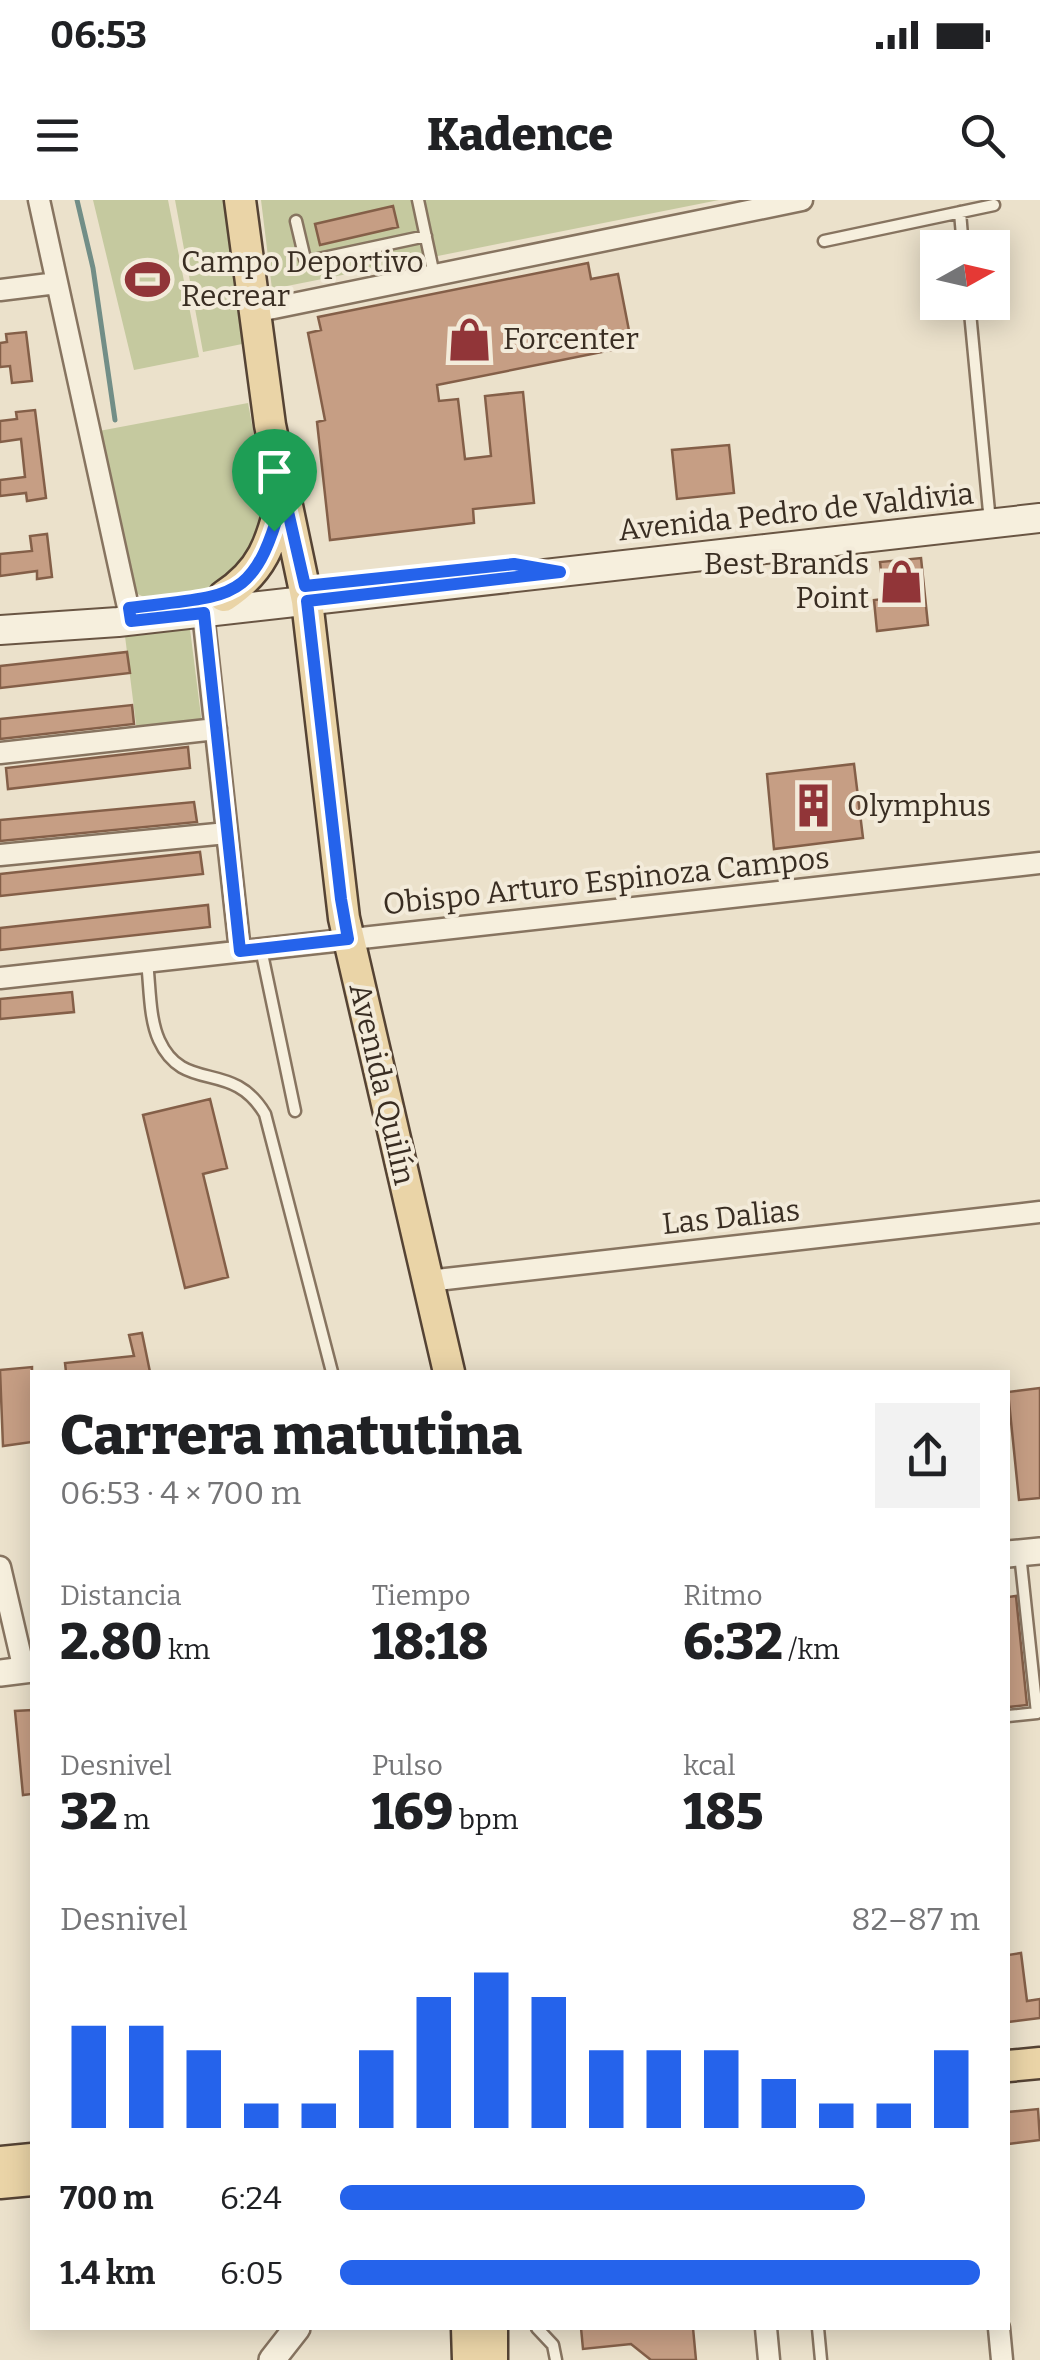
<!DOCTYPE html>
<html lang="es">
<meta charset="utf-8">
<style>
body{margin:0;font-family:Bitter,serif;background:#f2f2f2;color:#202124;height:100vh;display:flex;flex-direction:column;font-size:38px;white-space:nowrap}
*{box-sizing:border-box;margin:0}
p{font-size:32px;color:#757577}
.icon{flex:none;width:55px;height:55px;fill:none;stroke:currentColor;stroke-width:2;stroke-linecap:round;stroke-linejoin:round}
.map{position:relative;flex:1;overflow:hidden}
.panel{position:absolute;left:30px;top:1170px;width:980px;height:960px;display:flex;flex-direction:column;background:#fff;border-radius:0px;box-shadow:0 5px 25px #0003}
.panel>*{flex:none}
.needle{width:65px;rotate:82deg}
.buttons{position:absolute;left:920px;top:30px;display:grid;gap:20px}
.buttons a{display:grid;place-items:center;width:90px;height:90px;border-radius:0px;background:#fff;box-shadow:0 5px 25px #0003;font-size:50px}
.pin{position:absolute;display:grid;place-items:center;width:85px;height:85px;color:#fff;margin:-102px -42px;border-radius:50% 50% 50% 0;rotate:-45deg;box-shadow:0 0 10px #0007}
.pin .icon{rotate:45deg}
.round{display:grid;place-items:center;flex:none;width:105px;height:105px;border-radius:0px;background:#f2f2f2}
.summary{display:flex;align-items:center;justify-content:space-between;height:170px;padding:0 30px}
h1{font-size:55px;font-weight:800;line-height:75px}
.stats{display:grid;grid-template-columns:repeat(3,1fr);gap:15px;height:170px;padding:10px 30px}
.stats div{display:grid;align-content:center}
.stats b{font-size:50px;font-weight:800}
.stats small{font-size:28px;font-weight:400}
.stats p{font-size:28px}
.chart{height:280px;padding:20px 30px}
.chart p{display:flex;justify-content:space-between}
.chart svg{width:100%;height:180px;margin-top:10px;stroke:#2563eb;stroke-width:6}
ul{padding:0 30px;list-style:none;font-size:32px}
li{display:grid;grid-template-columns:160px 120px 1fr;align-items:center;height:75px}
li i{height:25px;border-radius:12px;background:#2563eb}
.status{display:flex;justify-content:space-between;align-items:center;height:70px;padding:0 50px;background:#fff;direction:ltr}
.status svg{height:28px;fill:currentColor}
header{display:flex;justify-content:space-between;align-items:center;height:130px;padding:0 30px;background:#fff;font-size:45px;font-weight:800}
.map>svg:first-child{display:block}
</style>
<div class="status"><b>06:53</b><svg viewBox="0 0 49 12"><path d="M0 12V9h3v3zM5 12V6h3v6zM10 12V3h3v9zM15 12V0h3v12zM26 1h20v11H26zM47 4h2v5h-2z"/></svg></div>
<header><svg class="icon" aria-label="menu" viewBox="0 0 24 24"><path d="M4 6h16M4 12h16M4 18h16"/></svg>Kadence<svg class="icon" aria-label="search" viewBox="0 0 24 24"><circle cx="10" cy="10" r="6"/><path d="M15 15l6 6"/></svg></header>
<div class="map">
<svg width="1040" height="2160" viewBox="0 0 1040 2160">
<rect width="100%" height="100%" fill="#ebe1cb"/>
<!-- green -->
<path fill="#c5c99f" d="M93,0H168L199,157L134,170Z
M175,0H226L247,143L203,152Z
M261,0H719L272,89Z
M248,203L266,300L246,372L226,388L144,397L129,390L99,231Z
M178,421L190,429L202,524L137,532L124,428Z"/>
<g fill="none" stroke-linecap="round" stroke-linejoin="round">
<!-- stream -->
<path stroke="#728e87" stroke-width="5" d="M77,0L93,68L115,220"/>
</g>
<!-- building -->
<path fill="#c69e84" stroke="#845f48" stroke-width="2.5" d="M393,6L398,27L320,45L315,24Z
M588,63L591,79L618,74L632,146L437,185L439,201L458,199L465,259L491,256L485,196L523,192L534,303L473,309L474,323L330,340L317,222L325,220L308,133L321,130L318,117Z
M26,132L32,181L12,183L10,166L0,167V143L7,142L6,134Z
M35,210L46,298L27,301L26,293L0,296V280L25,277L21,239L0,242V221L17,219L16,212Z
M729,245L734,293L677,299L672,250Z
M47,334L52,377L37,379V371L0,376V354L32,351L30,336Z
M921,358L928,425L877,431L874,400L884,399L880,362Z
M127,452L130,473L0,488V466Z
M132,505L134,524L0,539V519Z
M188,547L190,568L8,589L6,568Z
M854,564L863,638L774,649L767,574Z
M194,602L197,622L0,641V620Z
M200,652L203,674L0,696V674Z
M208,705L210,727L0,750V728Z
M72,792L74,812L0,819V799Z
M210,899L227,968L203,974L228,1077L185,1088L143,915Z
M142,1133L150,1172H66L65,1163L134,1156L129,1135Z
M32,1167V1242L3,1246L0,1170Z
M1040,1188V1298L1019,1300L1008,1192Z
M1016,1396L1027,1505L1008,1507V1397Z
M32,1510V1594L23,1595L15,1511Z
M1021,1753L1027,1801L1040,1799V1818L1008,1822V1755Z
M1038,1909L1040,1940L1008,1944V1912Z
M581,2128H693L696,2160H651L631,2144L583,2149Z"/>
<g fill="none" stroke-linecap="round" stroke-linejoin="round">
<defs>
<path id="service" d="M418,0L434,75
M960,12L963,48
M296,21L305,59L309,61L426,36
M824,41L994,5
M969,102L990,322
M261,749L295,911
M147,762C150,786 149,818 159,840C184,895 232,858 265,914L332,1172
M1008,1516L1037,1513L1020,1354
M537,2128L553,2145L556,2160
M818,2128L821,2160"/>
<path id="minor" d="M39,0L131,421
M0,90L57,83
M254,112L802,0
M203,413L240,751
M0,553L216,529
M0,655L227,633
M0,778L1040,663
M428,1081L1040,1012
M0,1367L24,1470
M766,2128L769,2160
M999,2128L1002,2160"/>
<path id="tertiary" d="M1008,1354L1040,1351
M0,1473L32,1469
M272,2160L297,2128"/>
<path id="secondary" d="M0,430L118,422L1040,318"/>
<path id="primary" d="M240,0L270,225L307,401L344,718L449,1172
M224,396C265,369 271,341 283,296
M1008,1866L1040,1863
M0,1962L32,1959
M0,1983L32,1980
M467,2128L468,2160
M492,2160V2128"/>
</defs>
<!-- service casing -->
<use href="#service" stroke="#877460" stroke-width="15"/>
<!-- minor casing -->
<use href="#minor" stroke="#877460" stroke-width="25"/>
<!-- tertiary casing -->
<use href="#tertiary" stroke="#877460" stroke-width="30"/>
<!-- secondary casing -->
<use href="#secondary" stroke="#695543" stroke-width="32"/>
<!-- primary casing -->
<use href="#primary" stroke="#554334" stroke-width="35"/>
<!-- service -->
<use href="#service" stroke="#f6efdd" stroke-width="10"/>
<!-- minor -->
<use href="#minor" stroke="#f6efdd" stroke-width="20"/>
<!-- tertiary -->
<use href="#tertiary" stroke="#f6efdd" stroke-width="25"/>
<!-- secondary -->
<use href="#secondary" stroke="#f6efdd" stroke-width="28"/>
<!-- primary -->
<use href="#primary" stroke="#ead4a7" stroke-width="30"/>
</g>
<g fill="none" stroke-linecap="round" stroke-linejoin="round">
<defs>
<path id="route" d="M284,294L305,386L514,364L560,372L307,401L341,699L348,739L240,751L204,413L131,421L129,408C234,394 254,406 284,294Z"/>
</defs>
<!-- route casing -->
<use href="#route" stroke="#fff" stroke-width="20"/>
<!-- route -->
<use href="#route" stroke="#2563eb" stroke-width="12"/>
</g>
<!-- icons -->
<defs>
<symbol id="stadium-bare" viewBox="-9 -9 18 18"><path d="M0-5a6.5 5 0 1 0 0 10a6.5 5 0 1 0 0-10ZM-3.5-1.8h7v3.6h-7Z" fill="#913538" stroke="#f3ebda" stroke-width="2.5" paint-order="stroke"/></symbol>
<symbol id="shop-bare" viewBox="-9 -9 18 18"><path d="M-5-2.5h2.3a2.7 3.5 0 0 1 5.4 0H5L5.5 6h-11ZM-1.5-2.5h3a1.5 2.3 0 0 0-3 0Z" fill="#913538" stroke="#f3ebda" stroke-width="2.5" paint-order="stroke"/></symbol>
<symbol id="building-bare" viewBox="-9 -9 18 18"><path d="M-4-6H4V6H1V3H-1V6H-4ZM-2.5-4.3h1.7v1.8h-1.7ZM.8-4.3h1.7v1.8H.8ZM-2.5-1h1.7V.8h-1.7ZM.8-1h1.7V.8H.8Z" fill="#913538" stroke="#f3ebda" stroke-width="2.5" paint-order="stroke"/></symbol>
</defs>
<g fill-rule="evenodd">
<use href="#stadium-bare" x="116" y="48" width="63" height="63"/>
<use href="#shop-bare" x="438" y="108" width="63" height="63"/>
<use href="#shop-bare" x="870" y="350" width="63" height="63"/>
<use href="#building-bare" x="782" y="574" width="63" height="63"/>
</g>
<g text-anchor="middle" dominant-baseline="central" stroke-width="8" stroke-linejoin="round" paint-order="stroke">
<!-- poi labels -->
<g font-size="30" fill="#392d22" stroke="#f3ebda" text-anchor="start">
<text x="181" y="62">Campo Deportivo<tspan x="181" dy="34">Recrear</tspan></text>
<text x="503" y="139">Forcenter</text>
<text x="869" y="364" text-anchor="end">Best Brands<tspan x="869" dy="34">Point</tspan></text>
<text x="847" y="606">Olymphus</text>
</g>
<!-- street labels -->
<g font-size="30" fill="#392d22" stroke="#f3ebda">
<text transform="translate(796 312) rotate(-6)">Avenida Pedro de Valdivia</text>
<text transform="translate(606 681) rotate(-6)">Obispo Arturo Espinoza Campos</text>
<text transform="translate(382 884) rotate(77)">Avenida Quilín</text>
<text transform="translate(731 1017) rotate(-6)">Las Dalias</text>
</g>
</g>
</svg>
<div class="buttons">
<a><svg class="needle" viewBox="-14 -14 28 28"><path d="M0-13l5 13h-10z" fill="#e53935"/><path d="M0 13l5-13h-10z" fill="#757577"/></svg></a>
</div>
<div class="pin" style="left:274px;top:331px;background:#1e9e55"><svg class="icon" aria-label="arrive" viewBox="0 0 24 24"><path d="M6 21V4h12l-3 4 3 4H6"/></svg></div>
<section class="panel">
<div class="summary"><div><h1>Carrera matutina</h1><p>06:53 · 4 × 700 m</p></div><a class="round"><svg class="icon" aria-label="share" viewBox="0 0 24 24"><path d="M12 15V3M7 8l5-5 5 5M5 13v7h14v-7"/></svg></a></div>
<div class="stats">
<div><p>Distancia</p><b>2.80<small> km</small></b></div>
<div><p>Tiempo</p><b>18:18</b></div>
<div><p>Ritmo</p><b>6:32<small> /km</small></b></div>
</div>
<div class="stats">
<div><p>Desnivel</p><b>32<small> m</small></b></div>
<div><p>Pulso</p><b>169<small> bpm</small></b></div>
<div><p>kcal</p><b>185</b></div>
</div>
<div class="chart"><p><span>Desnivel</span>82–87 m</p>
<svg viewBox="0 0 160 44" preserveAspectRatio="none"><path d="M5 44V19M15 44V19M25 44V25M35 44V38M45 44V38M55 44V25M65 44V12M75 44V6M85 44V12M95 44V25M105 44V25M115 44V25M125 44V32M135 44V38M145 44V38M155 44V25"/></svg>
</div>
<ul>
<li><b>700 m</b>6:24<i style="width:82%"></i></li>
<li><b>1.4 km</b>6:05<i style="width:100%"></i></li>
</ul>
</section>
</div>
